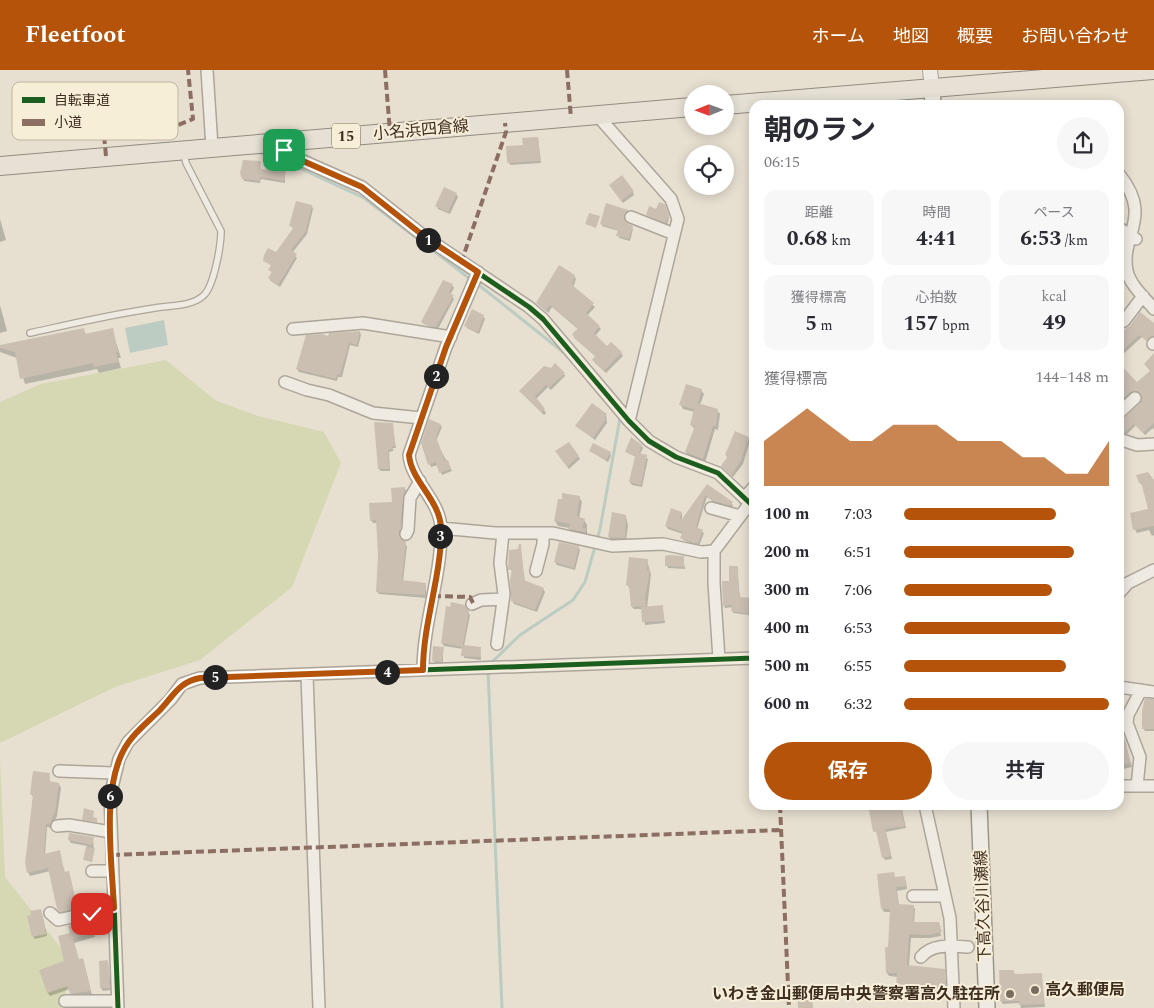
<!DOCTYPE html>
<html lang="ja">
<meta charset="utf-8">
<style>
body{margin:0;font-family:Spectral,"Noto Sans JP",serif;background:#f7f7f7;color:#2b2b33;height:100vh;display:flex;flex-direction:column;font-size:19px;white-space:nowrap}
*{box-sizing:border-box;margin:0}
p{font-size:16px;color:#7c7c81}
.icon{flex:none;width:28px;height:28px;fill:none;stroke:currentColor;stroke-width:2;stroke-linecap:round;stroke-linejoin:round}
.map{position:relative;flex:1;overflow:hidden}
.sheet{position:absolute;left:749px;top:30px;width:375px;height:710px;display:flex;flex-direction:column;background:#fff;border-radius:15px;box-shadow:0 2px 12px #0003}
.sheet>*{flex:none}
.needle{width:32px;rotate:269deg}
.tools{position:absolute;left:684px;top:15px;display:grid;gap:10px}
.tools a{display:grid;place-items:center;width:50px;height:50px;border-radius:50%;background:#fff;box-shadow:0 2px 12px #0003;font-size:25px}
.pin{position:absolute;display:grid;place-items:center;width:42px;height:42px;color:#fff;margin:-21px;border-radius:10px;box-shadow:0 2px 8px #0006}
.km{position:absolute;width:25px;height:25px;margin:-12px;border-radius:50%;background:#222;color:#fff;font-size:14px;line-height:25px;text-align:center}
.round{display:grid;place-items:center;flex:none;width:52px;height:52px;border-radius:26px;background:#f7f7f7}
.head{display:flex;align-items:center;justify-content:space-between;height:85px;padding:0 15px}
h1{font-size:28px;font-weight:700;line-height:38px}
.metrics{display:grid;grid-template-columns:repeat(3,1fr);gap:8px;height:85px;padding:5px 15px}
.metrics div{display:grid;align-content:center;border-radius:12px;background:#f7f7f7;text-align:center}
.metrics b{font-size:21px;font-weight:700}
.metrics small{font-size:14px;font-weight:400}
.metrics p{font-size:14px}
.chart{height:140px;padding:10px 15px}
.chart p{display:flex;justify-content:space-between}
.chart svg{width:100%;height:90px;margin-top:5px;fill:#b45309;opacity:.7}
.button{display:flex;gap:10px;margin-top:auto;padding:10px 15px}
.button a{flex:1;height:58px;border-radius:30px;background:#b45309;color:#fff;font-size:20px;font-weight:700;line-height:58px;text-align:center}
.button a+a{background:#f7f7f7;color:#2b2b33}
ul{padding:0 15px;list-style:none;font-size:16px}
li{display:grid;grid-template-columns:80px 60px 1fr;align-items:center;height:38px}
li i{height:12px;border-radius:6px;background:#b45309}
header{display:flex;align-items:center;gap:30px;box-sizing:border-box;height:70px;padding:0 25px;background:#b45309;color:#fff}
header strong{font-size:24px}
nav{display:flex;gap:28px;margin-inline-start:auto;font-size:18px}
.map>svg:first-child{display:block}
</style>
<header>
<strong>Fleetfoot</strong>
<nav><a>ホーム</a><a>地図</a><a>概要</a><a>お問い合わせ</a></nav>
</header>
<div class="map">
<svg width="1154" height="938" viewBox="0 0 1154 938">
<rect width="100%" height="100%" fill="#e7e0d1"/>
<!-- green -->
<path fill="#d6d7b3" d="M166,290L215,330L258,346L324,362L341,393L292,517L200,590L115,617L0,673V332L41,314Z
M0,688L5,807L72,892L62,938H0Z"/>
<!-- water -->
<path fill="#bcccc2" d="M164,250L168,275L130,283L125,258Z"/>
<!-- shadow -->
<path fill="#0003" d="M538,68L541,93L510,95L509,92L524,76Z
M260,93L261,100L285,102V113L261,109L260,113L244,111L243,108Z
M612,118L633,122L634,125L623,133Z
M456,124L458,127L450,144L438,139L437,136Z
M607,135L628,141L624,150L633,159L630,171L619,168V161L602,156Z
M312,136L313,139L307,164L292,183L297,188L280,217L271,211L269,208L272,203L270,200L272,196L265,191L277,184L294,159L291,156Z
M666,138L669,148L667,155L647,145Z
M0,149L6,170L0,172Z
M574,206L576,209L573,218L595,237L587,246L601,259L595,266L607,278L621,283L623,286L606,303L595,293L596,287L575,267L578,259L552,237L548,243L537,233Z
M452,215L454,218L450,225L454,229L438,259L424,254L422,252Z
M0,235L7,261L0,263Z
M483,246L485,249L479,264L467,258L466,255Z
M1154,254V270L1149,273L1142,267L1119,288V265L1122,261L1130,257Z
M83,259L86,265L112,260L121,288H118L121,298L99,303L97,299L25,314L17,288L0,282V276Z
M360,262L361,265L358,277L350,275L342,307H338L337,311L299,302L297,299L329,268Z
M1154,285V360L1153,358L1145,365L1136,355L1126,365L1122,364L1119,360V353L1142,334L1144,327L1140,323L1132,325L1125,331L1119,325V295L1137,314L1151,301Z
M564,304L565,306L551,320L548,317L536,329L546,343L544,345L523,324Z
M701,320L704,324L700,335L717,340L720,344L718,360L715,359L705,393L689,386L686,382L695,359L691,355L695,342L683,339L681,335Z
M754,338V351L750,348Z
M606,344L607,353L595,370L577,356Z
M392,354L396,378H393V381L389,382L390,401H381L379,399Z
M440,355L442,357L436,371L452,401L442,405L438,395L431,397L422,373Z
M749,368L750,371L743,394L733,407L722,396L728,388L726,385Z
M641,375L643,378L640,384L648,389L642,417L632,415L630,412L636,387L626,382Z
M590,381L610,383L611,386L608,392Z
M558,384L578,386L580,389L569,399Z
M1138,406L1154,412V465L1152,466L1149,460L1137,463L1135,460L1150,440L1143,416L1140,413Z
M708,416L733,435L732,438L717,434L707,427L697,459L704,463L699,476L683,470V464L668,459L666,456L682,443V451Z
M405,418L406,421L399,468L407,476L403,512L426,514V528L379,524L377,521L379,485L377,453H373L371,450L394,433Z
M579,427L582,432L579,449L584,450L587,455V467L572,463L569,458L558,456L555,451L559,430Z
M626,446L628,456L626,471L611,470L609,467Z
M520,475L525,512L543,519L545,522L537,542L514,534L512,530L513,502L510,499Z
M578,477L580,480L575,500L557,495L555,492Z
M683,487L685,499L668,498L667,495Z
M647,491L651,504L647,538L662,536L665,553L645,555L642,539H634L632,537L630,518L627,515Z
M737,497L740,528L751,531L749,545L733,543V537L725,538L724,535L730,512Z
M464,536L470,545L464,576L480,578L481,590L464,588L463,579L444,576L442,573Z
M443,578V594L435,593L433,590Z
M1119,625L1124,630L1121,658L1132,697L1119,700Z
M1154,629V661H1145L1143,658Z
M49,704L50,713L59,714L61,718L57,746L51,758L47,757L45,785L59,782L65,803L68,802L70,806L77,838L81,841L63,845L58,839L50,801L30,806L28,802L33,727L31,724Z
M869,735H901L906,758L886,762L892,789L885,790L883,787L878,764L875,761Z
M93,768L94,781L92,792L85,790L87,776L71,773L69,770Z
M893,804L895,807L904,808L906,811L907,819L897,821L899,835L913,836L915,839L914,853L939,855L941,866L930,868H911L909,896L944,900L947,924L899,922L898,907L889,906L887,903L886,878H889L892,842H884L882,838Z
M42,843L47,866L35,869L33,866Z
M90,852L95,867L74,873L79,890L84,893L92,925L74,927L70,919L50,926L48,923L66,892L71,864Z
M108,892L111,920L103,921L101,918Z
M1015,904H1041L1045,937L1021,938L1020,933L1003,934L1001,931Z"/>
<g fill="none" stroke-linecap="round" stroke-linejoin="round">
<!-- stream -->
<path stroke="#bcccc2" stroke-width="3" d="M257,82L273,86L364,128L469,208
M480,216L568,286
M490,594L520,565L573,530L585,512L600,459L620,348
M488,600L502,938"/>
</g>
<!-- building -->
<path fill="#cbbfb2" d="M538,67L540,91L507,93L506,76L523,75L522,68Z
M243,90L261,91L260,99L286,101L284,111L260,107V111L242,109L240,103Z
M622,105L634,121L621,131L609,115Z
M444,117L457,123L448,142L435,136Z
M296,131L312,135L311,139L306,161L291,180L297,184L278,215L268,208L272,202L268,200L271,195L263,191L264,185L268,178L276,182L294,157L289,156Z
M659,132L665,134L669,145L666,153L646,145L649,136L656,139Z
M606,133L628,140L624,148L625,152L633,156L629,169L616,166L618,160L600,154Z
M589,143L600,146L596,158L585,154Z
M559,195L575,205L572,215L594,233L586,243L600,256L594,263L607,276L611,272L622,282L604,301L592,290L595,286L575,269L572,264L578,258L550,235L546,241L536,233Z
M443,210L453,214L449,223L454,225L436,257L429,256L421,252Z
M472,239L484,245L478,262L464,256Z
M1140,242L1154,253V266L1147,271L1139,265L1119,284V263L1130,256Z
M84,258L85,264L113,258L118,282H116L118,292L94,297L93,293L20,309L15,282L0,278V275Z
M360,261L357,275L349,273L340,305L337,304L336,309L296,299L306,265L322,264L328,266L329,263Z
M1154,283V353L1143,363L1134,354L1124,363L1119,362V350L1124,348L1140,333L1142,327L1137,321L1130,322L1122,330L1119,326V293L1137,312L1150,301L1144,294Z
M555,293L565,303L549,318L546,315L535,326L545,339L541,342L519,321L544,296L551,298Z
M686,314L702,319L698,333L718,339L716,356H713L703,389L685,382L695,356L690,355L694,339L679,335Z
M592,333L607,344L604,348L606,349L593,368L575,356Z
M429,349L441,354L436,367L445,391L448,390L451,399L439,403L436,392L428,395L421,373Z
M374,352L393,353L395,376H392L393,379L388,380L389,399H378Z
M735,361L749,367L741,391L731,405L721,396L728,386L725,385Z
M631,367L642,375L639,383L647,385L641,415L629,412L635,386L625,382Z
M569,372L579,386L567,397L555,381Z
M593,373L611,382L606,390L589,381Z
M1148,402L1154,410V456L1133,460L1130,443L1148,439L1141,412L1139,413L1136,405Z
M707,414L733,432L730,436L714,431L705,425L696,457L703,460L698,473H694L680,468L683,462L665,456L671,438L682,442L680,448L682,449Z
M405,417L399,464L400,468L406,471L402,510L426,513L425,525L376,522L378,485L376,450L370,451L369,433L392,432L391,418Z
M562,423L580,426L577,446L585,449L582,458L586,459L585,462L568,459L570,454L554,451L558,429H562Z
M612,442L626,445L625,468L608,467Z
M559,472L579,476L574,498L554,492Z
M519,474H521L524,510L544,518L535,540L511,531L510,510L512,499L508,500L509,480L518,479Z
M669,485L684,486V497L665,496V486Z
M629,487L648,489L647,500H650L645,527L646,536L631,537L629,516L626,515Z
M729,496H738L739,527L751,528L748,544L731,541L732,535L723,536L722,511H729Z
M451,532L465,535L469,541L463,575L481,577L480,587L461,586L462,577L441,573L446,536L450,537Z
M663,535L664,551L642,552L641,537Z
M433,576L444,577L442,592L432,591Z
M1145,628L1154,629V659H1142V640Z
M1119,657L1126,672L1130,693L1119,696Z
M33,701L50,703L49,711L59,713L55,743H54L50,755L46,754L44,784L60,780L64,802L69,801L77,836L80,838L60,842L57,839L48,798L27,803L25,793L33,725L30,724Z
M868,735H900L905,756L885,759L891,786L882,788L876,761L873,762Z
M84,738L94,741L93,747L97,748V752L82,750Z
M69,763L94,767L92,775L68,770Z
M86,777L95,778L92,791L83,790Z
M894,802L895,807L905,806L906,816L896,817L898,834L914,835L913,852H939L942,862L928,865L909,864L907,895L945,899L946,921L896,919L897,903H886L885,877H888L890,839H881L877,804Z
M41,839L46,864L32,867L27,846L31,845L30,841Z
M91,851L94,863L73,869L79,889L83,888L91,921L70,924L68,916L47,923L39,900L64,891L58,866L70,863L68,856Z
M108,890L110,918H100L99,891Z
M999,900H1014V903L1016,904L1042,903L1044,934L1019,935V931H1000Z
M812,919L813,938H798L797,920Z"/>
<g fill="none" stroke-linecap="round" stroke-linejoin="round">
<defs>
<path id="service" d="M30,263C71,254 113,244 155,238C171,235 190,237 203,226C214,217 221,175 221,161L186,93L184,83"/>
<path id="minor" d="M207,0L212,77
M597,45L671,129L678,149L629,351
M272,72L294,87L362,117L425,167L529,237L543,249L629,351L649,371L676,387L718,403L754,437
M1119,104C1154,148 1120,164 1127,201C1130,215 1145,228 1154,239
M631,147L674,164
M1119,158L1136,169
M1119,253L1124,251L1143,226
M293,259L363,253L451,267
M1153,274L1154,273
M285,312L307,320L329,325L373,343L421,348
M1119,343L1135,328
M1119,369L1137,375L1154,374
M744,428L754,417
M711,438L740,446
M441,458L495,463H553L612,476L663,474L701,482L714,481L750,433
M406,464L408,460L410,428L420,411
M714,481V513L719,589
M536,501L543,474V463
M1119,523L1128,513L1154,500
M472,534L481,530L503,529
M497,574L504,524L500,493L503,463
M423,600C423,552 442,506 441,458C440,430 411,411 409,385L446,277L478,202
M307,605L319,938
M1119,617L1154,622
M59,701L114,703
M1119,716H1154
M1137,716L1140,687L1127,653L1128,645L1141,620
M925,735L950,848L954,938
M57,756L69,755L111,762
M92,801H113
M913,826H945
M50,843L58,850L114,838
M921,887C932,873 953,876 968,877
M65,931H117
M118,938L110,726L119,689L128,672L171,629L182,614L200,608L754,588"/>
<path id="tertiary" d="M930,0L932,18"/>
<path id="secondary" d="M932,18L933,35
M979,735L987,938"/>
<path id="primary" d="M725,35L1153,0
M0,96L692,37"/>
</defs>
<!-- service casing -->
<use href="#service" stroke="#ada599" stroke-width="8"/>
<!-- minor casing -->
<use href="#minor" stroke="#ada599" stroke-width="14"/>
<!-- tertiary casing -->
<use href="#tertiary" stroke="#ada599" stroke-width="16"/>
<!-- secondary casing -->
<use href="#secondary" stroke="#9c958a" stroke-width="18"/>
<!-- primary casing -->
<use href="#primary" stroke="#928b80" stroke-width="20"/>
<!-- service -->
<use href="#service" stroke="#efebe3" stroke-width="5.5"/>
<!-- minor -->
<use href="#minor" stroke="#efebe3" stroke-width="11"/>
<!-- tertiary -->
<use href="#tertiary" stroke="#efebe3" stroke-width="14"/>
<!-- secondary -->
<use href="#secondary" stroke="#efebe3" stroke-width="15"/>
<!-- primary -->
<use href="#primary" stroke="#e6e1d4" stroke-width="18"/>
<!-- quiet -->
<path stroke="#8d6e63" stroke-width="4" stroke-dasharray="8 4" stroke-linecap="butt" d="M385,0L390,62
M567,0L571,48
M106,86L104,65L108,53L124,63H130L168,59L193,49L188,0
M461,193L506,62L505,53
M433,526L470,527L473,533
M780,735L789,938
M112,785L781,760"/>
<defs>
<path id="cycleway" d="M272,72L294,87L362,117L425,167L529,237L543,249L629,351L649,371L676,387L718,403L754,437
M118,938L110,726L119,689L128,672L171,629L182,614L200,608L754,588"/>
</defs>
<!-- cycleway casing -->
<use href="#cycleway" stroke="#f7eed8" stroke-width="8"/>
<!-- cycleway -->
<use href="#cycleway" stroke="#1b5e20" stroke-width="5"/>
</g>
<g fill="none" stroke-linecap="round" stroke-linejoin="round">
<defs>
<path id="route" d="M92,844L100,840L114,838C112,790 100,713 128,673C136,661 150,650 160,640C174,625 179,612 200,608L423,600C423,552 442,505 441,458C440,430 411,411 409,385L446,277L478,202L425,167L362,117L294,87L284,80"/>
</defs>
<!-- route casing -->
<use href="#route" stroke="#fff" stroke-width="10"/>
<!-- route -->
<use href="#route" stroke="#b45309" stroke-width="6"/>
</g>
<!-- markers -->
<g fill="#786c5e" stroke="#f7eed8" stroke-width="2">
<circle cx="1035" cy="920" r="5"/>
<circle cx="1010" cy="924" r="5"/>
</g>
<g text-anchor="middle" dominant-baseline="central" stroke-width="4" stroke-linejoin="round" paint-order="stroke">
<!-- shield labels -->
<rect fill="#f7eed8" stroke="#756857" stroke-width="1" x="332" y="53.5" width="28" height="25" rx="4"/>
<g font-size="15" font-weight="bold" fill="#3d2e20">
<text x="346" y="66">15</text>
</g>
<!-- street labels -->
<g font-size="16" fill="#3d2e20" stroke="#f7eed8">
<text transform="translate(421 60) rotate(-5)">小名浜四倉線</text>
<text transform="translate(983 836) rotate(-92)">下高久谷川瀬線</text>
</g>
<!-- poi labels -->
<g font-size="16" font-weight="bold" fill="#3d2e20" stroke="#f7eed8" text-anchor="start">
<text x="1045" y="920">高久郵便局</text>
<text x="1000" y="924" text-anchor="end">いわき金山郵便局中央警察署高久駐在所</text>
</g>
</g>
<!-- legend -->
<rect x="12" y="12" width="166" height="58" rx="8" fill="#f7eed8" stroke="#bfb4a1" stroke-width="1"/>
<rect x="22" y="27" width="23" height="6" fill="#1b5e20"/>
<rect x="22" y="49" width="23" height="7" fill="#8d6e63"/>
<g font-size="14" fill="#3d2e20">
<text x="54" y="35">自転車道</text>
<text x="54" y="57">小道</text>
</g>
</svg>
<div class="tools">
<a><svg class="needle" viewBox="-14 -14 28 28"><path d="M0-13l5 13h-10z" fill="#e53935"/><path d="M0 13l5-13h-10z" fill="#7c7c81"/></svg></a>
<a><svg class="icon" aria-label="locate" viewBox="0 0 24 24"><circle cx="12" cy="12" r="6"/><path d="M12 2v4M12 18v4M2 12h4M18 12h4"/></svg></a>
</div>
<div class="pin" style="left:284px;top:80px;background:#1e9e55"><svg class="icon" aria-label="arrive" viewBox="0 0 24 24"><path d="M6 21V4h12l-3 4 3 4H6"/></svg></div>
<div class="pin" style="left:92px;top:844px;background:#d93025"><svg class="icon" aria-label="check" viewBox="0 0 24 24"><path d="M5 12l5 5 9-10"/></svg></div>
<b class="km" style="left:428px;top:170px">1</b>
<b class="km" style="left:436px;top:306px">2</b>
<b class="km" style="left:440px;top:466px">3</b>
<b class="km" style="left:387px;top:602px">4</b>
<b class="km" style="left:215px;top:607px">5</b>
<b class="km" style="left:110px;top:726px">6</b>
<section class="sheet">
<div class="head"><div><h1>朝のラン</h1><p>06:15</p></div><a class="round"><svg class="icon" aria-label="share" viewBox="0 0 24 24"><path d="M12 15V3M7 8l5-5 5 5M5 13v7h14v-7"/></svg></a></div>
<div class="metrics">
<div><p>距離</p><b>0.68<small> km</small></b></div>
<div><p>時間</p><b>4:41</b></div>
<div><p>ペース</p><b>6:53<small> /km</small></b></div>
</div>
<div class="metrics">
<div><p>獲得標高</p><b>5<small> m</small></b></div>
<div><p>心拍数</p><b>157<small> bpm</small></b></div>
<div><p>kcal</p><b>49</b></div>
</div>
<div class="chart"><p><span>獲得標高</span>144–148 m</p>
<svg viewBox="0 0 160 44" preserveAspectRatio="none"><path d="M0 44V22L10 14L20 6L30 14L40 22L50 22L60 14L70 14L80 14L90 22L100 22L110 22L120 30L130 30L140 38L150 38L160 22V44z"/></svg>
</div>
<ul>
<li><b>100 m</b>7:03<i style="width:74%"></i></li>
<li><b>200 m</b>6:51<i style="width:83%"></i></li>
<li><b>300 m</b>7:06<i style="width:72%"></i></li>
<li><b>400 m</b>6:53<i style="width:81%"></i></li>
<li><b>500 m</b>6:55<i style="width:79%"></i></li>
<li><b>600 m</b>6:32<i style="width:100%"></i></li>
</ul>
<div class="button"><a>保存</a><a>共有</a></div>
</section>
</div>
